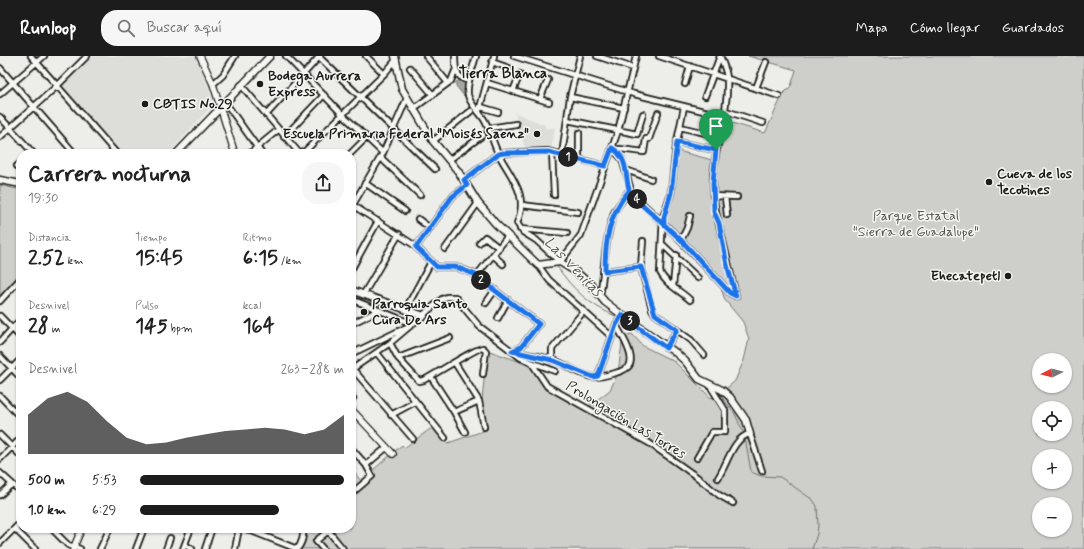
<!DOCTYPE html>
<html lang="es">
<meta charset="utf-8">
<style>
body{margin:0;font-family:Mynerve,sans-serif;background:#f6f6f6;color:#222;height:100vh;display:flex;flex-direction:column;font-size:15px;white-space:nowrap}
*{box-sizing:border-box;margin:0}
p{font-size:13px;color:#767676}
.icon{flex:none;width:22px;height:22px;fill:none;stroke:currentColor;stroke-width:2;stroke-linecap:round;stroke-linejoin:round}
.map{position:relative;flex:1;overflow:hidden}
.drawer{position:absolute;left:16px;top:93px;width:340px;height:384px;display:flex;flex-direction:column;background:#fff;border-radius:16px;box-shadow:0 1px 3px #0004}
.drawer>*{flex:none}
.needle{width:26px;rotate:264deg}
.buttons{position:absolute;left:1032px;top:297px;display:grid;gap:8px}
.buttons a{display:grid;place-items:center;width:40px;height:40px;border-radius:50%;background:#fff;box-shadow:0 1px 3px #0004;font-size:20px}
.pin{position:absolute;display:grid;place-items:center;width:34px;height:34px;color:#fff;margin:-41px -17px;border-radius:50% 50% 50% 0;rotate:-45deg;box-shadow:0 0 4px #0007}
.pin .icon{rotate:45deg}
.km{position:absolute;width:20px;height:20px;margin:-10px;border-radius:50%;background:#222;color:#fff;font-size:11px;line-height:20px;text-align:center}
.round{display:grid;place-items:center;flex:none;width:42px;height:42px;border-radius:16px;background:#f6f6f6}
.summary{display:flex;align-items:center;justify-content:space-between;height:68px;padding:0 12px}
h1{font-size:22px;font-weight:700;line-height:30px}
.metrics{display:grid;grid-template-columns:repeat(3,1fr);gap:6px;height:68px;padding:4px 12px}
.metrics div{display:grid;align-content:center}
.metrics b{font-size:20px;font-weight:700}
.metrics small{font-size:11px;font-weight:400}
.metrics p{font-size:11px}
.chart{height:112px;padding:8px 12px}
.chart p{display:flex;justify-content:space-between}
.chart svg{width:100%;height:72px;margin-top:4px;fill:#1c1c1c;opacity:.7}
ul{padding:0 12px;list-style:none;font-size:13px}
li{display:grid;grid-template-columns:64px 48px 1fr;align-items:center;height:30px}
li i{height:10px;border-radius:5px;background:#1c1c1c}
header{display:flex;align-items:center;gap:24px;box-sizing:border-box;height:56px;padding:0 20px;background:#1c1c1c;color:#fff}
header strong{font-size:19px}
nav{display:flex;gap:22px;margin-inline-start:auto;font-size:14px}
.search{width:280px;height:36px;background:#f6f6f6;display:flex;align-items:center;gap:10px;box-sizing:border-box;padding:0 14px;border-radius:16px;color:#767676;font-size:15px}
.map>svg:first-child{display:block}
</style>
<header>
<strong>Runloop</strong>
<div class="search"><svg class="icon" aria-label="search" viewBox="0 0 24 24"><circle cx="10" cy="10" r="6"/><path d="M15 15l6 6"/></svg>Buscar aquí</div>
<nav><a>Mapa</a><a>Cómo llegar</a><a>Guardados</a></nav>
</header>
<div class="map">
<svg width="1084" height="493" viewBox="0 0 1084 493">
<rect width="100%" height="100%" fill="#edede9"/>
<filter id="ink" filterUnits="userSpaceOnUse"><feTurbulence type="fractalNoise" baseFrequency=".025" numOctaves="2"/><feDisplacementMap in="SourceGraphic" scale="8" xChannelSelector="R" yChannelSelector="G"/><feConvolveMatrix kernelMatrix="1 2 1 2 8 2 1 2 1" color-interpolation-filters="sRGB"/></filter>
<g filter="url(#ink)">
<!-- built -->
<path fill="#ddddda" d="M92,0H195L209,32L212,43L209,53L168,98H124L62,30Z
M515,57L545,69V72H555L551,94L525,92Z"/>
<!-- green -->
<path fill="#cececb" stroke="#757574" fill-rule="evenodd" d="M748,0H1084V493H300L304,472H351V412L364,429L375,420L373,414L402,389L404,392L433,371L448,387L486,374L482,344L487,294L518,305L537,314L549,334L581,350H589L610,334L618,317L623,280L632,278L643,290L675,306L711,342L721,337L735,325L744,304L749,283L743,266L725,244L721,232L681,191L665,170L678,95L716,105L726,65L765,77L783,38L791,30L796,14ZM1039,304H1065V330H1039ZM1039,352H1065V378H1039ZM1039,400H1065V426H1039ZM1039,448H1065V474H1039Z
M0,129L21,134V221L0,242Z"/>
<!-- water -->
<path fill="#a6a6a3" stroke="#6f6f6d" d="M460,24L466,28V39L464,40L456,30V26Z"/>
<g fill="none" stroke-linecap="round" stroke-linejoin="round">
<!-- stream -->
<path stroke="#6f6f6d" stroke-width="1" d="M465,40L468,46
M479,60L489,80
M493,90L495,97
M498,101L516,135
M515,166L517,159
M531,184L538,189
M548,198L553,205
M556,209C573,234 590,250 618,261
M681,306L691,317
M701,328L708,330
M716,335L734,356L744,378
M745,381L751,416L761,420L780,421L813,444L817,450L818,469L817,478L812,493"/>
<defs>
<path id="minor" d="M31,0L117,98
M286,0L343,59L383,97
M318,0L435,113
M366,0L384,18
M426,0L448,27
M455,0C455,13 455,21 469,25
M476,0C473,12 466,27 468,39C470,49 480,56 485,65C491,76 493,88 499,99C512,123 529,139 517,167L523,176L536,184L560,206L581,179L618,75L636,0
M514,0L634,38L724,60
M597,0L633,12
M659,0L779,40
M720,0C723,7 727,16 727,23C729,59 713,91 713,126C713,142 715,154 719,169C725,192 730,216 736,240
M492,6L509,12
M0,12L75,98
M410,12L433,39
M487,27L549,46
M213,28L223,19L235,0
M685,28L690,10
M241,29L300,98
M756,32L766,6
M513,35L520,18
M0,38L44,0
M705,40L720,0
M570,41L624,52
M540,43L548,24
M225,46L262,98
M481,51L498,56
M684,51L676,90L671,137L663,161L660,216C665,228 681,235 690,244
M413,53L451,25L455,15
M479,55L494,0
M726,55L763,67
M266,59L320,0
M0,61L34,98
M567,64L637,78L643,58
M680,71L714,79
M489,72L516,68
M0,81L57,30L87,0
M284,81L324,39
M433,85L471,55
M677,86L716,94
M616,94L620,93L644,96L646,83H649L658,57
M552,97L554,139
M249,98L278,74
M302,98L384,18L396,4
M350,98L366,82
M562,99L570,41L580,0
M380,101L420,139
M579,103V77
M449,104L483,79
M17,110L21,107
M626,114L651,123
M464,124L498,98L504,97L548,95L605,110
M365,127L405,155
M629,135L681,184L730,237L736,240
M713,140L737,141
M725,141L727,159
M351,148L414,189L437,211H456L477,219L480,223L539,268L521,291L513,295
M522,149L578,156
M351,152L383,97L407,42
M418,163L430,172
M520,173L567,177
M681,184L687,172L690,160
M643,185L641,211L652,253L655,258L691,284L704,299
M479,187L485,181L499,192
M662,188L698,222
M416,191L452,141L467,129
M445,193L478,147
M493,199L503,208
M538,209L549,224L611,280
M351,214L378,165
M605,215L641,211
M477,219L508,180
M673,230L676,199
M363,239L399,178
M600,240C605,212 604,185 614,157C617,149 629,138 630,131L622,103L612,92
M351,243L413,268
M0,245L21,222
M409,247L431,206
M486,247L495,234
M0,260L21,282
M498,262L508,244
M351,268L379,254
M0,286L21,263
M390,287L398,302L419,325L424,324C434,319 477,291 483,292L486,295L483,318
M666,292L677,274
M515,296C528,299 542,300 554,304C564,308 585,321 594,321C601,321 628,316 630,308C634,298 621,278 616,269
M377,297L445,382
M351,298L409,270
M0,300L21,322
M398,302L450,282
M552,304V293L584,255
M531,306L555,315
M455,307L479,345L484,371
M351,311L413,383
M351,314L390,287L442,243L447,241H455L479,270L521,302L531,306L547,330L649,387L697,421L719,439L733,447
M598,320L616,269L622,259
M431,321L454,356L465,376
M0,324L21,303
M0,340L21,362
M351,344L353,342
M454,356L479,345
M391,359L415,346
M351,363L356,359
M0,379L21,400
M351,392L366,409L372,420L351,438
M697,402L712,376H725V354L709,328
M0,403L21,382
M366,409L386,392
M0,417L21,436
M718,422C727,409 733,381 750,378L762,415
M0,439L12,428
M51,472L68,489L80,493
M244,472L297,493C302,488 304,479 303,472
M326,472L343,493
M15,473L35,493
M0,487L21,466
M185,489L192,493
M100,493L110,472
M136,493L144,472
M166,493L170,482
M183,493L191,472
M205,493L212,472
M235,493L239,472
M323,493L316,485L328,475"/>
<path id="tertiary" d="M200,0L213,28L235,98
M351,353L393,398
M73,493L82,472"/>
<path id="secondary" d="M395,0L402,33L433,85L458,115L478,147L495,167L538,209L560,206L576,216L590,228L605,246L622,259L676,297L685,305L699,323L722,334L730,341L746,364L750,378
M176,98L270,0
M0,124L21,128
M351,234L424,260"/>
</defs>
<!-- minor casing -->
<use href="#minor" stroke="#1c1c1c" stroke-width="8"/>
<!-- tertiary casing -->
<use href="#tertiary" stroke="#1c1c1c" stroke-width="8"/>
<!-- secondary casing -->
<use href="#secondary" stroke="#1c1c1c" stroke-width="9"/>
<!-- minor -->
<use href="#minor" stroke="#f6f6f2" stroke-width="4.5"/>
<!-- tertiary -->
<use href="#tertiary" stroke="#f6f6f2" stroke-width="5.5"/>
<!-- secondary -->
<use href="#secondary" stroke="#f6f6f2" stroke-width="6"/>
</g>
</g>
<g fill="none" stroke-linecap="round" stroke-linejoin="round" filter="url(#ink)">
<defs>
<path id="route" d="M716,94L677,86L671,137L664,161V168C657,162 633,143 630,136C624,122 630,103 612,92L605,110L548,96L504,97L498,98L464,124L467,129L452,141L416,191L437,211H456L476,219L480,223L539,268L521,291L512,295L552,304L593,321L598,320L616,269L622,259L666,292L677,274L655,258L641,211L605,215C605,186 609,157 629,135L631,138L681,184L730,237L736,240L727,209L719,167L714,156L713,127L716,94"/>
</defs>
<!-- route casing -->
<use href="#route" stroke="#fff" stroke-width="8"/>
<!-- route -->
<use href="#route" stroke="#1a73e8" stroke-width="5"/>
</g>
<!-- markers -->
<g fill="#1c1c1c" stroke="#f6f6f2" stroke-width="1.5">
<circle cx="260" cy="28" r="4"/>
<circle cx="145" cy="48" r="4"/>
<circle cx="537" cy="78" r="4"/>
<circle cx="989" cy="126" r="4"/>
<circle cx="1008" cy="220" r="4"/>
<circle cx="364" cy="256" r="4"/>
</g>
<g text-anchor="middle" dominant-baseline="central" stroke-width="3" stroke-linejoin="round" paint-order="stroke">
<!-- poi labels -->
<g font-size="14" font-weight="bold" fill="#1c1c1c" stroke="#f6f6f2" text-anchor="start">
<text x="268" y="20">Bodega Aurrera<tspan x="268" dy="16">Express</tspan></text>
<text x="153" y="48">CBTIS No.29</text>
<text x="529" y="78" text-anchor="end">Escuela Primaria Federal "Moisés Saenz"</text>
<text x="997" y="118">Cueva de los<tspan x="997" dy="16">Tecotines</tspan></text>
<text x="1000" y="220" text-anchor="end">Ehecatepetl</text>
<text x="372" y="248">Parroquia Santo<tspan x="372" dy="16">Cura De Ars</tspan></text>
</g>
<!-- park labels -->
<g font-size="14" fill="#515151" stroke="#f6f6f2">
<text x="916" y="160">Parque Estatal<tspan x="916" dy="16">"Sierra de Guadalupe"</tspan></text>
</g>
<!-- street labels -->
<g font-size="14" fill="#1c1c1c" stroke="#f6f6f2">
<text transform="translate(626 364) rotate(31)">Prolongación Las Torres</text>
</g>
<!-- neighbourhood labels -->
<g font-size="15" font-weight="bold" fill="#1c1c1c" stroke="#f6f6f2">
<text x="503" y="18">Tierra Blanca</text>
</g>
<!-- water labels -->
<g font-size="15" font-style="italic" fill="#535352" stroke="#f6f6f2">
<text transform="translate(573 211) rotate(46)">Las Venitas</text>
</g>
</g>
</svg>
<div class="buttons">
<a><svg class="needle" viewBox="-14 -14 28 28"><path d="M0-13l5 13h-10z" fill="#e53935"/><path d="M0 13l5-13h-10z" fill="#767676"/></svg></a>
<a><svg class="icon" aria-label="locate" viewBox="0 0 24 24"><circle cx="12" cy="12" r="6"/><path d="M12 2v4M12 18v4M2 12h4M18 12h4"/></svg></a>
<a>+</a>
<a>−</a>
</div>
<div class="pin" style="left:716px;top:94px;background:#1e9e55"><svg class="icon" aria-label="arrive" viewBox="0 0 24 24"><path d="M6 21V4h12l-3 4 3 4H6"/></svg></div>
<b class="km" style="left:568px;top:101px">1</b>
<b class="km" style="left:481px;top:224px">2</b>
<b class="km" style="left:630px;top:265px">3</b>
<b class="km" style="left:637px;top:143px">4</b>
<section class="drawer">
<div class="summary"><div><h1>Carrera nocturna</h1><p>19:30</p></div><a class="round"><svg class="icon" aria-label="share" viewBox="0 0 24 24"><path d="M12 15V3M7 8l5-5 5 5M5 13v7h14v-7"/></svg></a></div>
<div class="metrics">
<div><p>Distancia</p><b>2.52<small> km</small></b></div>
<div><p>Tiempo</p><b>15:45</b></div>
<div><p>Ritmo</p><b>6:15<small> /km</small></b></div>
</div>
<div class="metrics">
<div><p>Desnivel</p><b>28<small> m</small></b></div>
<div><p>Pulso</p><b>145<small> bpm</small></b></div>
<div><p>kcal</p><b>164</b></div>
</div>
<div class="chart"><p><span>Desnivel</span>263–288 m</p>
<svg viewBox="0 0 160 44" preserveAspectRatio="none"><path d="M0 44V20L10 10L20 6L30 12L40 24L50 34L60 38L70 37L80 34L90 32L100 30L110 29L120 28L130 29L140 32L150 29L160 20V44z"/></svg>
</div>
<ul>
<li><b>500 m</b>5:53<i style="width:100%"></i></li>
<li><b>1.0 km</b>6:29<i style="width:68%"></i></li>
</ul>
</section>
</div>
